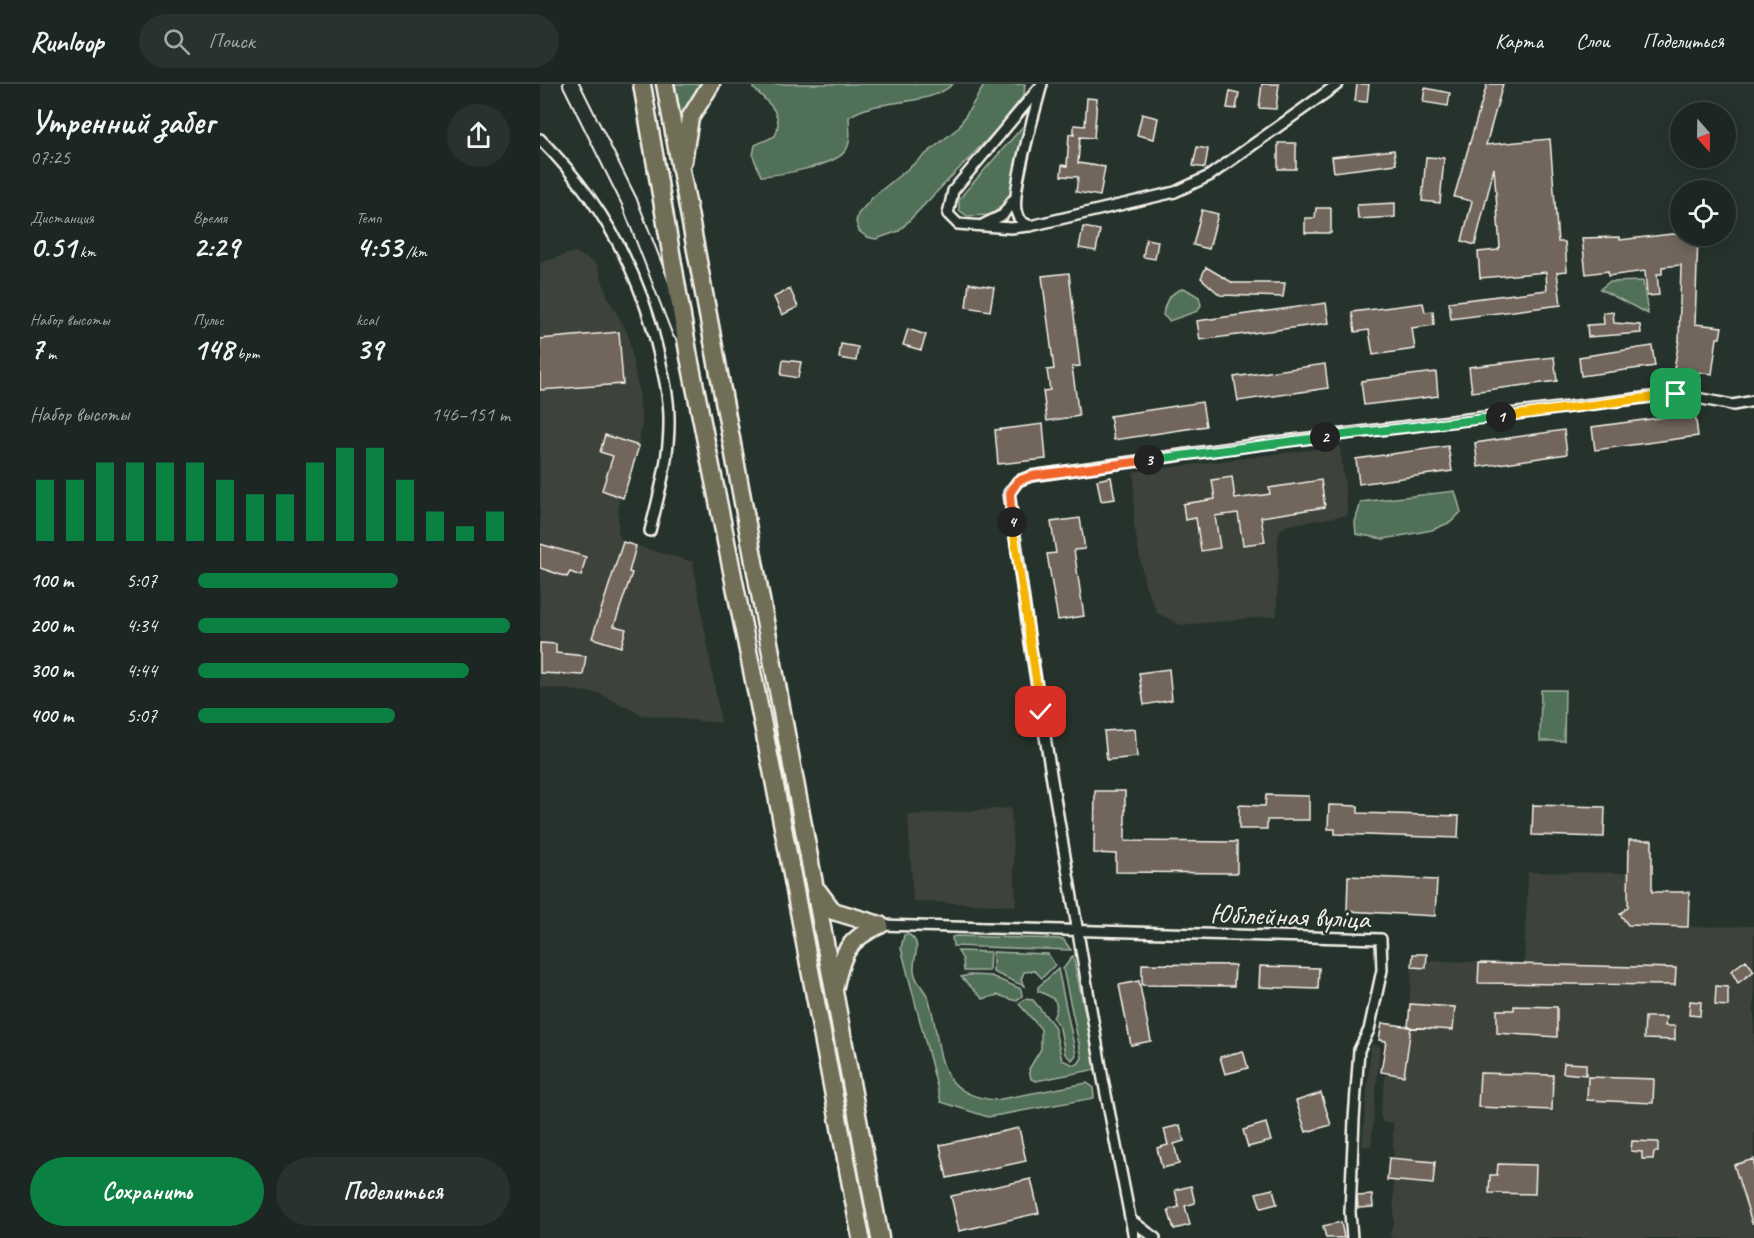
<!DOCTYPE html>
<html lang="ru">
<meta charset="utf-8">
<style>
body{margin:0;font-family:Caveat,sans-serif;background:#29322f;color:#f1f3f6;height:100vh;display:flex;flex-direction:column;font-size:22px;white-space:nowrap}
*{box-sizing:border-box;margin:0}
p{font-size:20px;color:#a0a5a5}
.icon{flex:none;width:33px;height:33px;fill:none;stroke:currentColor;stroke-width:2;stroke-linecap:round;stroke-linejoin:round}
.map{position:relative;flex:1;overflow:hidden}
.drawer{display:flex;flex-direction:column;background:#1c2622;width:540px}
.drawer>*{flex:none}
.needle{width:39px;rotate:160deg}
.controls{position:absolute;left:1130px;top:18px;display:grid;gap:12px}
.controls a{display:grid;place-items:center;width:66px;height:66px;border-radius:50%;background:#1c2622;box-shadow:0 3px 15px #0003,0 0 0 2px #3a4340;font-size:30px}
.pin{position:absolute;display:grid;place-items:center;width:51px;height:51px;color:#fff;margin:-26px;border-radius:12px;box-shadow:0 3px 9px #0006}
.km{position:absolute;width:30px;height:30px;margin:-15px;border-radius:50%;background:#222;color:#fff;font-size:16px;line-height:30px;text-align:center}
.round{display:grid;place-items:center;flex:none;width:63px;height:63px;border-radius:32px;background:#29322f}
.head{display:flex;align-items:center;justify-content:space-between;height:102px;padding:0 30px}
h1{font-size:33px;font-weight:800;line-height:45px}
.figures{display:grid;grid-template-columns:repeat(3,1fr);gap:9px;height:102px;padding:6px 30px}
.figures div{display:grid;align-content:center}
.figures b{font-size:30px;font-weight:800}
.figures small{font-size:16px;font-weight:400}
.figures p{font-size:16px}
.chart{height:168px;padding:12px 30px}
.chart p{display:flex;justify-content:space-between}
.chart svg{width:100%;height:108px;margin-top:6px;stroke:#0b8043;stroke-width:6}
.action{display:flex;gap:12px;margin-top:auto;padding:12px 30px}
.action a{flex:1;height:69px;border-radius:36px;background:#0b8043;color:#fff;font-size:24px;font-weight:800;line-height:69px;text-align:center}
.action a+a{background:#29322f;color:#f1f3f6}
ul{padding:0 30px;list-style:none;font-size:20px}
li{display:grid;grid-template-columns:96px 72px 1fr;align-items:center;height:45px}
li i{height:15px;border-radius:8px;background:#0b8043}
header{display:flex;align-items:center;gap:36px;box-sizing:border-box;height:84px;padding:0 30px;background:#1c2622;border-bottom:2px solid #3a4340}
header strong{font-size:28px}
nav{display:flex;gap:33px;margin-inline-start:auto;font-size:21px}
.search{width:420px;height:54px;background:#29322f;display:flex;align-items:center;gap:15px;box-sizing:border-box;padding:0 21px;border-radius:33px;color:#a0a5a5;font-size:22px}
main{display:flex;flex:1;min-height:0}
.map>svg:first-child{display:block}
</style>
<header>
<strong>Runloop</strong>
<div class="search"><svg class="icon" aria-label="search" viewBox="0 0 24 24"><circle cx="10" cy="10" r="6"/><path d="M15 15l6 6"/></svg>Поиск</div>
<nav><a>Карта</a><a>Слои</a><a>Поделиться</a></nav>
</header>
<main>
<section class="drawer">
<div class="head"><div><h1>Утренний забег</h1><p>07:25</p></div><a class="round"><svg class="icon" aria-label="share" viewBox="0 0 24 24"><path d="M12 15V3M7 8l5-5 5 5M5 13v7h14v-7"/></svg></a></div>
<div class="figures">
<div><p>Дистанция</p><b>0.51<small> km</small></b></div>
<div><p>Время</p><b>2:29</b></div>
<div><p>Темп</p><b>4:53<small> /km</small></b></div>
</div>
<div class="figures">
<div><p>Набор высоты</p><b>7<small> m</small></b></div>
<div><p>Пульс</p><b>148<small> bpm</small></b></div>
<div><p>kcal</p><b>39</b></div>
</div>
<div class="chart"><p><span>Набор высоты</span>146–151 m</p>
<svg viewBox="0 0 160 44" preserveAspectRatio="none"><path d="M5 44V19M15 44V19M25 44V12M35 44V12M45 44V12M55 44V12M65 44V19M75 44V25M85 44V25M95 44V12M105 44V6M115 44V6M125 44V19M135 44V32M145 44V38M155 44V32"/></svg>
</div>
<ul>
<li><b>100 m</b>5:07<i style="width:64%"></i></li>
<li><b>200 m</b>4:34<i style="width:100%"></i></li>
<li><b>300 m</b>4:44<i style="width:87%"></i></li>
<li><b>400 m</b>5:07<i style="width:63%"></i></li>
</ul>
<div class="action"><a>Сохранить</a><a>Поделиться</a></div>
</section>
<div class="map">
<svg width="1214" height="1154" viewBox="0 0 1214 1154">
<rect width="100%" height="100%" fill="#26332d"/>
<filter id="ink" filterUnits="userSpaceOnUse"><feTurbulence type="fractalNoise" baseFrequency=".0167" numOctaves="2"/><feDisplacementMap in="SourceGraphic" scale="12" xChannelSelector="R" yChannelSelector="G"/><feConvolveMatrix kernelMatrix="1 2 1 2 8 2 1 2 1" color-interpolation-filters="sRGB"/></filter>
<g filter="url(#ink)">
<!-- built -->
<path fill="#3c423b" d="M34,168L57,180L68,214L88,250L99,309L102,340L99,362L83,414L79,413L78,449L83,458L153,478L181,639L102,631L58,609L0,603V179Z
M800,362L808,431L747,441L740,446L738,455L737,532L641,541L617,529L605,501L594,441V388Z
M471,724L476,822L373,817L368,731Z
M1089,756H1112V808H1149L1148,843L1214,842V1154H851L850,1148L854,1139L853,1039L843,1038L840,1032L846,989L841,988L845,958L839,956L842,939L868,942L873,870H887V877L984,879L988,788L1088,789Z
M831,961L840,962L831,1062H822Z"/>
<!-- green -->
<path fill="#517059" stroke="#a2b0a0" stroke-width="1.5" d="M135,0H164L142,38Z
M214,0H413C387,24 336,13 309,33C309,43 312,57 306,66C296,82 240,91 221,92L213,72L215,61L235,52C245,30 228,18 213,4Z
M445,0H485L484,11L461,41L359,147L336,155L327,153L319,147L316,138L318,130L333,113L418,44Z
M486,39L470,112L452,131L427,132L419,126V116L424,109Z
M1103,197L1108,230L1060,205L1069,198Z
M644,204L659,213L661,221L658,227L629,237L623,231C625,216 630,209 644,204Z
M915,407L921,428L911,438L892,446L844,455L816,450L815,438L821,418Z
M1001,606H1025L1024,657H1000Z
M368,850C383,859 374,870 374,883C373,897 385,904 389,916C403,961 391,1011 456,1016L547,999L553,1003L554,1014L448,1033L401,1018L361,864L364,851Z
M416,852L523,855L531,866L413,862L412,853Z
M418,867L450,868L449,887H424L423,876Z
M453,868L508,870L515,881L502,894L495,887L484,888L481,896L484,902L453,888Z
M533,872L557,985L496,997L491,995L489,985L501,965V945L479,920L485,915L493,916L514,942L522,976L534,981L538,980L542,974L523,885Z
M518,885L536,971L532,976L525,970L520,944L513,934C522,917 513,913 498,907V903Z
M429,891L451,892L481,905L482,912L476,917L458,911L443,915L421,893Z"/>
<!-- building -->
<path fill="#71655c" stroke="#f4f1e8" stroke-width="1.5" d="M722,0H739L736,25L719,24Z
M817,0H829L827,18L815,17Z
M947,0H963L946,61L1010,55L1018,158H1025L1027,187L1017,188L1021,221L911,235L909,218L1007,206L1006,188L940,194L938,168L958,166L960,163L954,84L935,161L922,157L932,117L914,113Z
M885,4L910,9L908,22L883,18Z
M690,7L699,9L696,25L687,24Z
M547,14L557,15L554,54L540,53L538,79L565,83L560,112L536,108L538,93L521,92L522,81L527,82L529,50L534,51V41L545,42Z
M602,30L618,34L614,55L597,51Z
M738,59H756V85H738Z
M657,63L668,65L665,84L653,82Z
M854,66L856,80L794,88L792,73Z
M886,73L904,74L900,119L882,117Z
M855,119V133L818,135L817,121Z
M776,124H791V149H765V134H775Z
M662,126L678,130L669,165L653,161Z
M543,143L560,146L556,167L539,164Z
M1132,150L1158,152L1155,240L1182,243L1180,254H1177L1172,290L1134,285L1139,256L1141,181L1122,183V190H1117L1119,211L1107,212L1105,187L1068,192V187L1046,190L1042,154L1080,153V156Z
M606,155L618,157L615,175L603,173Z
M666,183L693,199H745L743,213L680,211L661,194Z
M529,189L540,282L532,283L539,332L507,337L503,307L510,306L507,286L514,285L502,192Z
M429,199L454,203L450,227L426,223Z
M250,205L258,223L242,231L234,213Z
M786,219L789,239L660,256L657,237Z
M883,219L885,228L893,227L894,241L872,244L875,265L833,271L829,246L815,248L812,228Z
M1073,228L1074,239L1100,241L1101,249L1048,253L1047,241L1064,240L1063,229Z
M368,245L386,251L381,266L363,261Z
M79,248L83,300L0,306V255Z
M301,260L318,263L316,277L299,274Z
M1112,262L1115,282L1041,292L1039,273Z
M1014,273L1017,297L932,308L929,283Z
M243,276L261,278L258,294L241,291Z
M785,280L788,304L698,317L694,293Z
M896,288L898,312L824,321L821,297Z
M662,318L666,342L574,356L570,332Z
M1155,329L1158,352L1055,366L1052,343Z
M503,340L506,375L458,380L455,346Z
M1024,346L1027,370L938,383L935,359Z
M65,351L99,362L83,414L62,406L73,372L60,368Z
M908,362L912,387L819,400L816,375Z
M571,393L575,415L561,417L557,396Z
M692,393L695,415L730,410L729,404L781,396L785,423L721,433L725,458L703,461L698,429L675,432L680,464L661,467L656,434L645,436L643,420L675,415L672,396Z
M540,434L545,465L534,466L544,532L518,536L507,470L516,469L511,438Z
M83,458L96,462L89,488L92,489L74,542L86,545L81,563L52,554Z
M0,460L46,473L41,492L30,488L27,493L0,484Z
M0,559L16,560V569L46,572L43,591L0,589Z
M629,585L632,616L604,621L599,589Z
M595,645L597,673L567,676L564,647Z
M555,707H585V757L697,758V789L576,788V770L554,769Z
M726,711L769,712V736H727V745H699V721L725,722Z
M789,721L818,722V729L919,732L918,754L795,750V745H788Z
M993,721L1065,723L1064,753L992,751Z
M1089,756H1112V808H1149L1148,843L1088,841L1080,830L1088,823Z
M808,792L897,796L895,832L807,827Z
M873,870H887L886,884L872,883Z
M1206,876L1214,887L1198,899L1191,887Z
M939,879L1136,884L1135,901L938,899Z
M602,880L695,881L694,902L602,901Z
M720,882L779,884L778,905L719,903Z
M599,897L611,957L591,961L579,901Z
M1176,902L1188,903V922L1175,921Z
M1150,917L1161,918L1160,932L1149,931Z
M870,920L915,923L913,946L868,943Z
M974,922L1017,923V953L957,949V926H974Z
M1105,933H1126L1125,942H1135V956L1104,955Z
M842,939L871,943L864,992L841,988L846,957L839,956Z
M703,967L708,984L685,990L680,973Z
M1024,979L1046,980V991L1023,989Z
M940,989L1013,991L1012,1026L938,1023Z
M1048,993L1114,995L1113,1019L1047,1016Z
M781,1009L791,1041L766,1048L756,1017Z
M726,1039L731,1057L708,1063L703,1046Z
M640,1041L644,1057L634,1060L639,1080L622,1084L617,1064L628,1061L624,1045Z
M479,1044L486,1077L407,1094L400,1061Z
M1092,1057L1118,1058V1068H1114L1113,1075H1102V1068L1091,1067Z
M849,1074L895,1078L893,1100L847,1096Z
M1214,1075V1139H1212L1194,1081Z
M958,1080L996,1081L995,1110L949,1109L950,1091H957Z
M491,1095L499,1129L419,1147L411,1112Z
M651,1102L655,1119L645,1122L650,1141L634,1145L628,1126L639,1123L635,1106Z
M733,1105L737,1120L721,1124L716,1109Z
M832,1111L833,1123L818,1124L817,1112Z
M801,1138L804,1154H786L783,1142Z"/>
<g fill="none" stroke-linecap="round" stroke-linejoin="round">
<defs>
<path id="minor" d="M502,0C496,25 469,111 477,130C479,137 484,139 490,142L635,108L669,92L798,0
M0,55C60,115 99,184 118,267C123,288 129,312 129,334C130,373 119,410 110,447
M444,140L463,131L473,116
M489,142L471,144L418,140L408,130L413,107L499,4
M340,841L841,855L842,886L829,946L819,966L814,1035L810,1128L812,1154
M591,1136L615,1154
M594,1154L563,995L512,696L490,559L469,409L478,397L491,392L719,360L1136,310L1193,321L1214,317"/>
<path id="secondary" d="M31,0L89,117L140,248"/>
<path id="trunk" d="M102,0L149,273L234,696L321,1154
M125,0L340,1154
M143,77L150,34L171,0
M278,807L293,827L340,841
M295,902C302,869 308,855 340,841"/>
</defs>
<!-- minor casing -->
<use href="#minor" stroke="#f4f1e8" stroke-width="14"/>
<!-- secondary casing -->
<use href="#secondary" stroke="#f4f1e8" stroke-width="18"/>
<!-- trunk casing -->
<use href="#trunk" stroke="#f4f1e8" stroke-width="21"/>
<!-- minor -->
<use href="#minor" stroke="#26332d" stroke-width="9"/>
<!-- secondary -->
<use href="#secondary" stroke="#26332d" stroke-width="14"/>
<!-- trunk -->
<use href="#trunk" stroke="#716e59" stroke-width="16"/>
</g>
</g>
<g fill="none" stroke-linecap="round" stroke-linejoin="round" filter="url(#ink)">
<defs>
<path id="split-1" d="M961,333L1136,310"/>
<path id="split-2" d="M785,353L961,333"/>
<path id="split-3" d="M609,376L785,353"/>
<path id="split-4" d="M472,438L470,409L478,397L491,392L609,376"/>
<path id="split-5" d="M472,438L501,628"/>
</defs>
<!-- split-1 casing -->
<use href="#split-1" stroke="#fff" stroke-width="12"/>
<!-- split-2 casing -->
<use href="#split-2" stroke="#fff" stroke-width="12"/>
<!-- split-3 casing -->
<use href="#split-3" stroke="#fff" stroke-width="12"/>
<!-- split-4 casing -->
<use href="#split-4" stroke="#fff" stroke-width="12"/>
<!-- split-5 casing -->
<use href="#split-5" stroke="#fff" stroke-width="12"/>
<!-- split-1 -->
<use href="#split-1" stroke="#f5b400" stroke-width="8"/>
<!-- split-2 -->
<use href="#split-2" stroke="#22a559" stroke-width="8"/>
<!-- split-3 -->
<use href="#split-3" stroke="#22a559" stroke-width="8"/>
<!-- split-4 -->
<use href="#split-4" stroke="#f0652b" stroke-width="8"/>
<!-- split-5 -->
<use href="#split-5" stroke="#f5b400" stroke-width="8"/>
</g>
<g text-anchor="middle" dominant-baseline="central" stroke-width="5" stroke-linejoin="round" paint-order="stroke">
<!-- street labels -->
<g font-size="28" fill="#f4f1e8" stroke="#26332d">
<text transform="translate(750 832) rotate(2)">Юбілейная вуліца</text>
</g>
</g>
</svg>
<div class="controls">
<a><svg class="needle" viewBox="-14 -14 28 28"><path d="M0-13l5 13h-10z" fill="#e53935"/><path d="M0 13l5-13h-10z" fill="#a0a5a5"/></svg></a>
<a><svg class="icon" aria-label="locate" viewBox="0 0 24 24"><circle cx="12" cy="12" r="6"/><path d="M12 2v4M12 18v4M2 12h4M18 12h4"/></svg></a>
</div>
<div class="pin" style="left:1136px;top:310px;background:#1e9e55"><svg class="icon" aria-label="arrive" viewBox="0 0 24 24"><path d="M6 21V4h12l-3 4 3 4H6"/></svg></div>
<div class="pin" style="left:501px;top:628px;background:#d93025"><svg class="icon" aria-label="check" viewBox="0 0 24 24"><path d="M5 12l5 5 9-10"/></svg></div>
<b class="km" style="left:961px;top:333px">1</b>
<b class="km" style="left:785px;top:353px">2</b>
<b class="km" style="left:609px;top:376px">3</b>
<b class="km" style="left:472px;top:438px">4</b>
</div>
</main>
